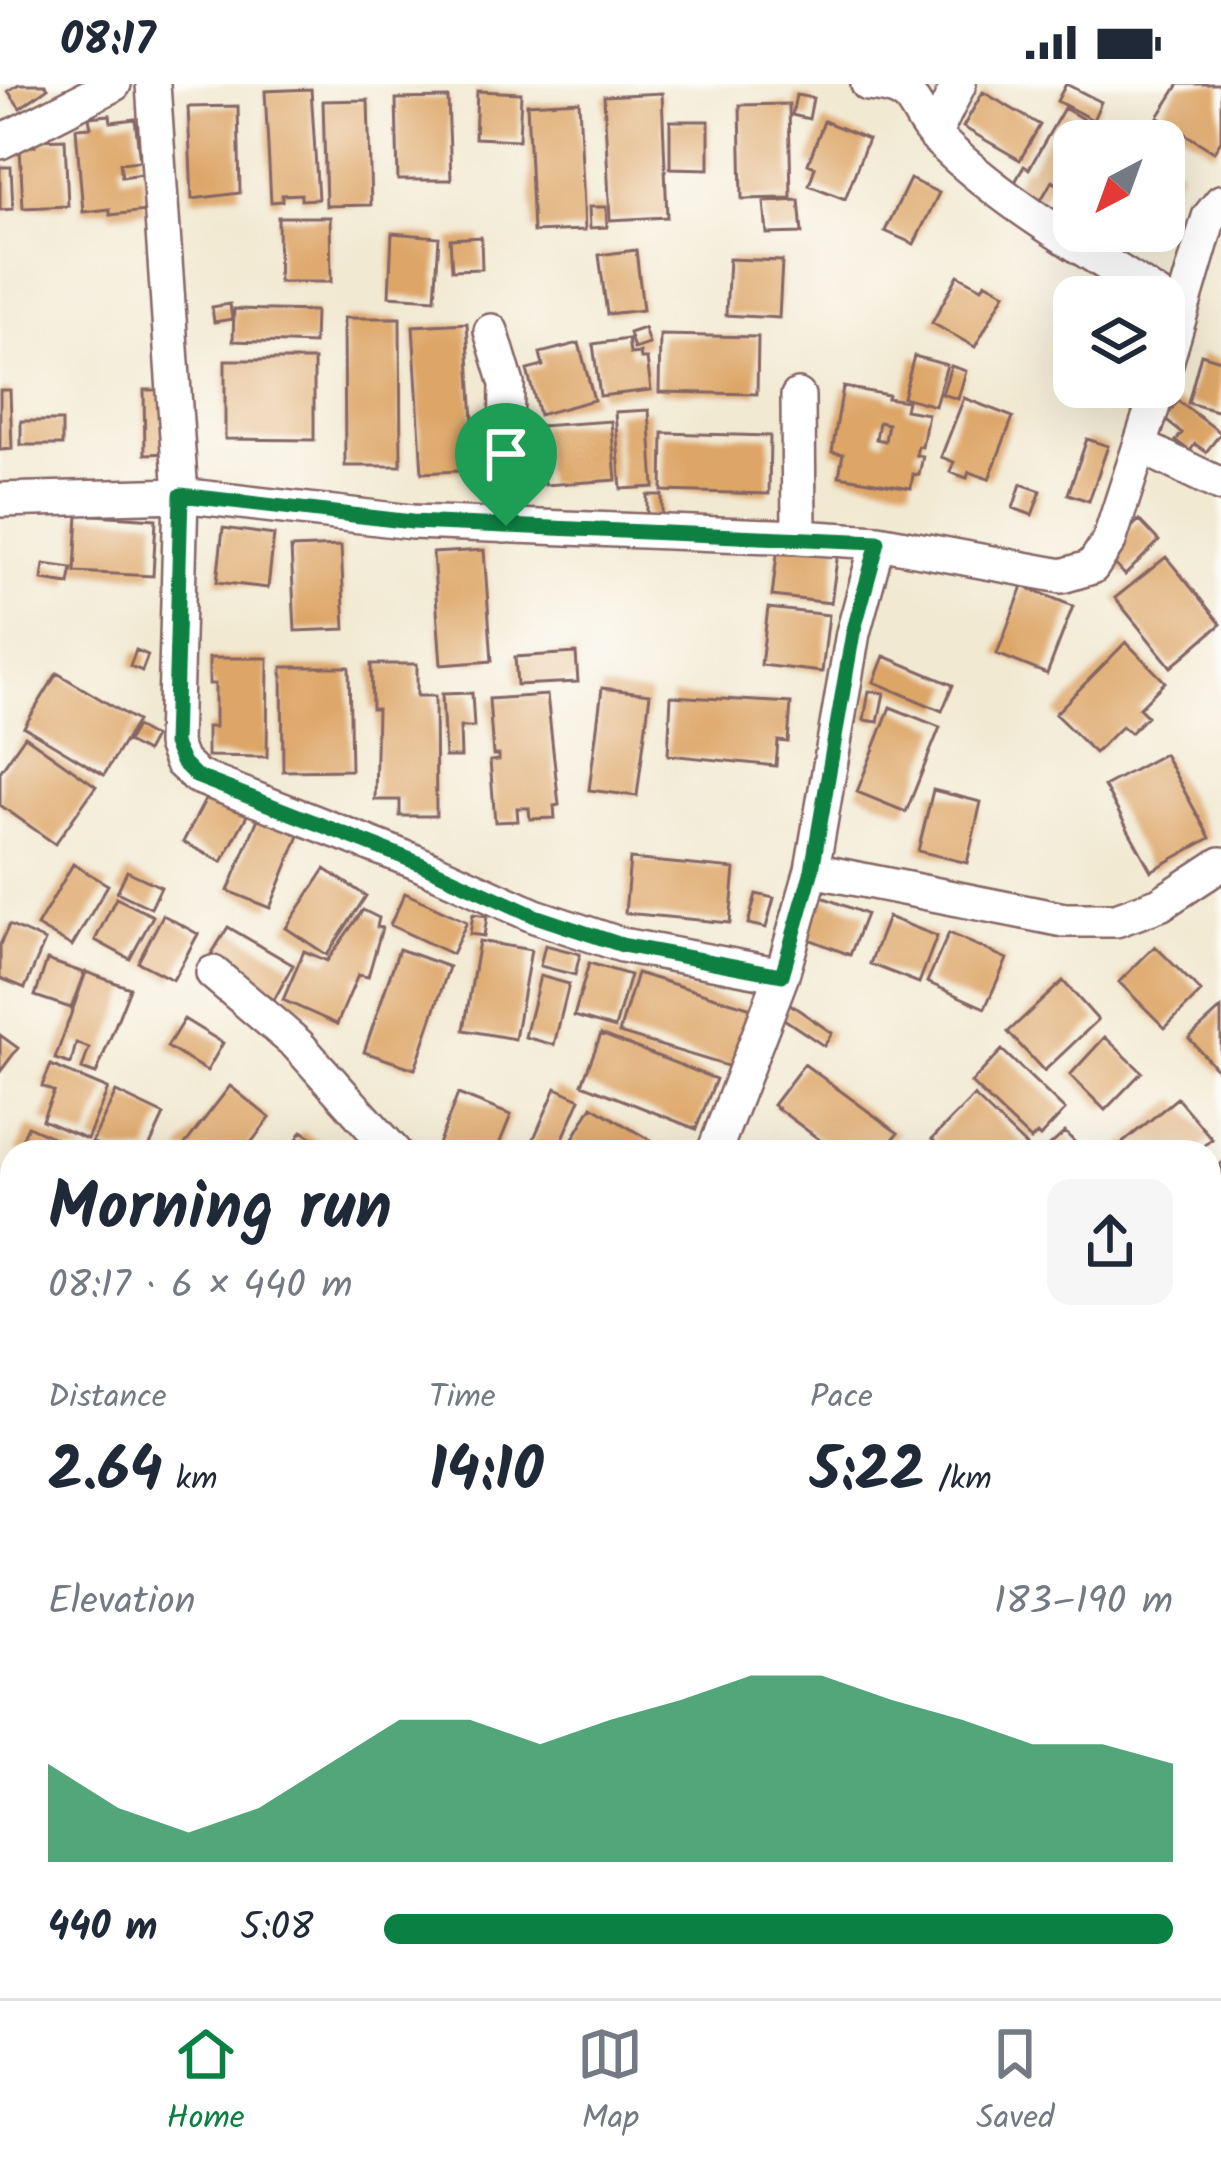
<!DOCTYPE html>
<meta charset="utf-8">
<style>
body{margin:0;font-family:Kalam,sans-serif;background:#f6f6f7;color:#1f2937;height:100vh;display:flex;flex-direction:column;font-size:45px;white-space:nowrap}
*{box-sizing:border-box;margin:0}
p{font-size:39px;color:#747a83}
.icon{flex:none;width:66px;height:66px;fill:none;stroke:currentColor;stroke-width:2;stroke-linecap:round;stroke-linejoin:round}
.map{position:relative;flex:1;overflow:hidden}
.sheet{position:absolute;left:0px;top:1056px;width:1221px;height:858px;display:flex;flex-direction:column;background:#fff;border-radius:36px 36px 0 0;box-shadow:0 12px 48px #0002}
.sheet>*{flex:none}
.needle{width:78px;rotate:221deg}
.fabs{position:absolute;left:1053px;top:36px;display:grid;gap:24px}
.fabs a{display:grid;place-items:center;width:132px;height:132px;border-radius:24px;background:#fff;box-shadow:0 12px 48px #0002;font-size:60px}
.pin{position:absolute;display:grid;place-items:center;width:102px;height:102px;color:#fff;margin:-123px -51px;border-radius:50% 50% 50% 0;rotate:-45deg;box-shadow:0 0 12px #0007}
.pin .icon{rotate:45deg}
.round{display:grid;place-items:center;flex:none;width:126px;height:126px;border-radius:24px;background:#f6f6f7}
.summary{display:flex;align-items:center;justify-content:space-between;height:204px;padding:0 48px}
h1{font-size:66px;font-weight:800;line-height:90px}
.metrics{display:grid;grid-template-columns:repeat(3,1fr);gap:18px;height:204px;padding:12px 48px}
.metrics div{display:grid;align-content:center}
.metrics b{font-size:60px;font-weight:800}
.metrics small{font-size:33px;font-weight:400}
.metrics p{font-size:33px}
.chart{height:336px;padding:24px 48px}
.chart p{display:flex;justify-content:space-between}
.chart svg{width:100%;height:216px;margin-top:12px;fill:#0b8043;opacity:.7}
ul{padding:0 48px;list-style:none;font-size:39px}
li{display:grid;grid-template-columns:192px 144px 1fr;align-items:center;height:90px}
li i{height:30px;border-radius:15px;background:#0b8043}
.status{display:flex;justify-content:space-between;align-items:center;height:84px;padding:0 60px;background:#fff;direction:ltr}
.status svg{height:33px;fill:currentColor}
.dock{display:flex;justify-content:space-around;align-items:center;height:168px;border-top:3px solid #e0e1e3;background:#fff;font-size:33px;color:#747a83}
.dock a{display:grid;justify-items:center;gap:6px}
.dock .selected{color:#0b8043}
.map>svg:first-child{display:block}
</style>
<div class="status"><b>08:17</b><svg viewBox="0 0 49 12"><path d="M0 12V9h3v3zM5 12V6h3v6zM10 12V3h3v9zM15 12V0h3v12zM26 1h20v11H26zM47 4h2v5h-2z"/></svg></div>
<div class="map">
<svg width="1221" height="1914" viewBox="0 0 1221 1914">
<rect width="100%" height="100%" fill="#fdfcf7"/>
<filter id="ink" filterUnits="userSpaceOnUse"><feTurbulence type="fractalNoise" baseFrequency=".00833" numOctaves="2"/><feDisplacementMap in="SourceGraphic" scale="24" xChannelSelector="R" yChannelSelector="G"/><feConvolveMatrix kernelMatrix="1 2 1 2 8 2 1 2 1" color-interpolation-filters="sRGB"/></filter>
<filter id="wash" filterUnits="userSpaceOnUse"><feTurbulence type="fractalNoise" baseFrequency=".004" numOctaves="4" result="noise"/><feDisplacementMap in="SourceGraphic" scale="48" xChannelSelector="R" yChannelSelector="G"/><feGaussianBlur stdDeviation="2.7" result="paint"/><feColorMatrix in="noise" values="0 0 0 0 0 0 0 0 0 0 0 0 0 0 0 0 0 1.4 0 .05"/><feComposite in="paint" operator="in"/></filter>
<g filter="url(#wash)">
<rect width="100%" height="100%" fill="#f2e9d2"/>
<g id="blocks">
<!-- building -->
<path fill="#dda566" fill-rule="evenodd" d="M19,0H45L48,4L20,24L8,7Z
M1066,0L1101,18L1093,36L1057,17Z
M1179,0H1221V56L1214,68L1158,33Z
M311,5L318,115L301,116V110L282,111V117L271,118L265,7Z
M477,7L521,9L519,56L475,54Z
M983,8L1040,41L1020,76L963,43Z
M662,9L667,133L610,136L604,12Z
M796,11L813,14L809,35L792,31Z
M448,14L451,96H398L396,15Z
M368,16L371,121L326,122L323,17Z
M579,17L585,146L533,148L527,20Z
M789,20L791,114L742,115L740,21Z
M238,22L240,109L192,115L188,23Z
M1064,24L1121,57H1074V110L1052,97L1037,123L1010,107L1024,82L1029,85Z
M110,31L111,38L135,35L140,77L120,79L122,93L142,90L146,127L110,131V125L83,128L76,44L91,43L89,33Z
M670,37H709V85L670,84Z
M824,37L868,55L845,115L809,101L815,83L808,80Z
M65,55L68,122L23,124L20,63L35,62V56Z
M1164,76L1181,86L1164,114Z
M0,83H11L13,125L0,126Z
M910,95L939,109L914,160L885,147Z
M799,116L802,149L767,150L764,118Z
M589,123H606L607,143L590,144Z
M278,133H330L331,198H279Z
M392,149L439,153L435,215L389,212Z
M481,153L482,185L452,186L450,155Z
M636,166L643,226L607,230L599,171Z
M729,175L782,177L779,234L726,231Z
M958,191L982,204L985,198L1005,209L975,263L932,239Z
M230,220L232,235L214,238L212,223Z
M234,225L315,227L314,260L233,257Z
M344,234H400L401,382H345Z
M467,239L476,386L422,389L413,242Z
M644,244L649,260L634,265L629,249Z
M660,251L758,253L757,310L659,308Z
M628,255L630,270L640,269L641,275H647L651,306L600,312L593,260Z
M579,259L594,316L539,331L527,286L543,282L540,269Z
M1073,268L1074,303H1122L1115,326L1060,307Z
M1201,270L1221,276L1220,328L1188,319Z
M914,272L947,281L935,322L903,313Z
M225,276H314V356L225,355Z
M951,282L966,287L958,315L942,310Z
M843,303L888,311L887,314L907,317L905,326L928,330L922,363L918,362L916,371L923,372L919,391L913,390L911,404L839,392L843,370L832,368ZM879,338L888,340L885,357L876,355Z
M0,306H10L12,365L0,366Z
M144,306H168L170,369L145,370Z
M964,314L1013,333L989,395L969,388L967,394L950,388L954,378L941,373Z
M1178,317L1221,349L1206,368L1195,360L1190,367L1176,357L1182,349L1164,335Z
M649,326L654,403L621,405L615,328Z
M21,337H62V361H21Z
M611,337L616,396L545,401L540,342Z
M663,349L770,352L769,410L662,407Z
M1087,355L1108,362L1089,417L1068,410Z
M1021,400L1041,407L1032,431L1013,424Z
M647,411H662V432H647Z
M78,430L156,435L153,492L75,488Z
M1139,436L1159,457L1125,491L1105,470Z
M223,444L274,451L268,504L217,498Z
M779,454L839,461L831,519L772,512Z
M341,462L345,545L295,547L291,464Z
M484,466L492,577L441,581L433,469Z
M1166,473L1221,540L1171,583L1115,514Z
M44,480L72,484L69,500L42,496Z
M1023,502L1073,522L1047,590L997,570Z
M768,524L829,531L822,588L761,581Z
M1126,558L1165,598L1139,624L1147,632L1130,649L1122,642L1095,669L1055,630Z
M136,566L148,571L142,587L130,582Z
M576,569L578,598L517,601L515,573Z
M884,572L953,601L942,627L874,598Z
M209,574H268L267,673L207,672V643H215V600H209Z
M371,580H417V612H435L436,732H400V716H375L377,625H372Z
M282,583H349L351,686L283,687Z
M57,589L137,637L104,691L24,643Z
M602,604L650,610L637,712L589,706Z
M869,607L884,609L878,638L864,636Z
M472,609L474,643H460L461,673H445L442,610Z
M547,611L559,721L554,722L555,734L530,735L529,724H517L518,737L495,738L490,677L499,676V671H493L489,615Z
M671,612L791,619L788,658L778,657L776,682L668,671Z
M890,623L940,643L906,728L857,708Z
M136,643L154,653L146,668L127,658Z
M25,652L96,702L55,760L0,721V688Z
M1164,670L1210,754L1151,787L1104,702Z
M213,701L252,722L222,778L183,758Z
M933,706L981,718L967,779L918,767Z
M259,732L300,749L270,824L228,807Z
M630,775L735,785L730,839L625,829Z
M73,780L108,801L72,862L37,842Z
M325,785L366,812L327,871L286,844Z
M127,787L161,803L151,824L117,808Z
M405,809L467,838L452,870L390,841Z
M756,810L774,814L766,844L748,840Z
M817,811L866,830L850,871L801,852Z
M116,814L153,832L130,875L95,856Z
M363,826L379,834L377,843L382,844L368,893L358,891L337,940L283,916L304,867L327,877Z
M473,830L487,832L484,852L470,850Z
M163,831L198,850L173,896L138,878Z
M888,833L937,852L919,899L870,880Z
M9,841L45,857L25,904L0,894V861Z
M228,843L293,881L274,916L207,877Z
M949,849L1007,875L985,924L927,898Z
M479,857L531,866L515,955L464,946Z
M545,861L580,870L575,891L540,882Z
M1155,862L1201,908L1165,944L1119,898Z
M399,865L449,883L415,985L364,968Z
M47,876L84,889L71,924L35,912Z
M589,879L630,891L615,944L574,932Z
M86,888L130,904L96,990L82,985L89,964L76,959L71,980L55,975Z
M637,889L755,925L737,985L619,949Z
M540,892L569,900L554,961L525,953Z
M1063,897L1098,936L1044,987L1008,948Z
M790,920L832,949L824,962L781,933Z
M1221,925V990L1189,954Z
M184,935L223,959L207,987L167,963Z
M601,950L716,995L696,1045L582,1000Z
M0,951L18,964L0,988Z
M1105,953L1142,988L1105,1026L1070,991Z
M1002,966L1065,1026L1040,1053L1037,1050L1031,1056L971,999Z
M804,980L898,1049L884,1068H836L773,1021Z
M51,981L108,1005L87,1055L42,1036L54,1008L42,1002Z
M230,1002L270,1034L244,1068H179Z
M556,1004L580,1015L557,1068H528Z
M116,1008L164,1031L147,1068H113L92,1058Z
M458,1010L511,1031L496,1068H435Z
M974,1012L1030,1066L1028,1068H946L932,1055Z
M1177,1014L1212,1055L1196,1068H1126L1120,1061Z
M592,1022L670,1068H565Z
M28,1042L85,1068H16Z
M302,1047L335,1068H289Z
M1065,1048L1084,1068H1043Z
M1221,1080V1159L1209,1146V1091Z
M0,1116L12,1121V1190L0,1184Z
M0,1210L12,1217L0,1240Z
M1221,1233V1261L1209,1248Z
M12,1253V1282L0,1275Z
M1209,1268L1221,1282V1350L1209,1335Z
M0,1291L12,1298V1352L0,1345Z
M0,1405L12,1410V1439L0,1434Z
M1218,1452L1221,1551L1209,1558V1457Z
M0,1552L12,1555V1641L0,1638Z
M12,1677V1736L0,1737V1678Z
M12,1747V1805L0,1808V1750Z
M1221,1806V1851L1217,1854L1209,1842V1814Z
M48,1902H100L102,1914H50Z
M118,1902H176L180,1914H122Z
M213,1902H269L272,1914H203L215,1909Z
M419,1902L427,1914H390Z
M470,1902H491L498,1914H477Z
M498,1902H595L577,1914H502L495,1904Z
M671,1902H726L714,1914H684Z
M729,1902H791L802,1914H717Z
M870,1902H909L898,1914H884Z
M1042,1902H1087L1086,1908L1042,1906Z
M1116,1902H1175L1177,1906L1163,1914H1123Z"/>
</g>
</g>
<g filter="url(#ink)">
<use href="#blocks" fill-opacity="0" stroke="#856665" stroke-width="3"/>
<g fill="none" stroke-linecap="round" stroke-linejoin="round">
<defs>
<path id="minor" d="M153,0L181,411L174,660L181,678L196,692L416,778L535,832L622,861L782,891
M868,0C923,4 909,26 937,54C1001,118 1083,164 1159,213
M934,51L959,0
M0,58L114,0
M491,247L507,300L505,442
M1164,286L1209,133L1221,118
M798,312L799,453
M1140,362L1221,401
M0,416L181,411L412,438L799,453L878,458L1062,492L1092,483L1109,457L1159,303
M812,786L1064,836H1116L1160,820L1221,780
M213,889L297,960L394,1068
M714,1068L782,891L812,786L853,549L878,458
M1209,1395L1221,1412
M0,1399L12,1404
M1209,1761L1221,1763
M0,1858L12,1857
M434,1902L440,1914
M812,1902L825,1914
M974,1914L977,1902"/>
</defs>
<!-- minor casing -->
<use href="#minor" stroke="#856665" stroke-width="38"/>
<!-- minor -->
<use href="#minor" stroke="#fff" stroke-width="33"/>
</g>
</g>
<g fill="none" stroke-linecap="round" stroke-linejoin="round" filter="url(#ink)">
<defs>
<path id="route" d="M181,411L412,438L878,458L853,549L812,786L782,891L622,861L535,832L416,778L196,692L182,678L174,660Z"/>
</defs>
<!-- route casing -->
<use href="#route" stroke="#fff" stroke-width="24"/>
<!-- route -->
<use href="#route" stroke="#0b8043" stroke-width="15"/>
</g>
</svg>
<div class="fabs">
<a><svg class="needle" viewBox="-14 -14 28 28"><path d="M0-13l5 13h-10z" fill="#e53935"/><path d="M0 13l5-13h-10z" fill="#747a83"/></svg></a>
<a><svg class="icon" aria-label="layers" viewBox="0 0 24 24"><path d="M12 4l9 5-9 5-9-5zM3 14l9 5 9-5"/></svg></a>
</div>
<div class="pin" style="left:506px;top:442px;background:#1e9e55"><svg class="icon" aria-label="arrive" viewBox="0 0 24 24"><path d="M6 21V4h12l-3 4 3 4H6"/></svg></div>
<section class="sheet">
<div class="summary"><div><h1>Morning run</h1><p>08:17 · 6 × 440 m</p></div><a class="round"><svg class="icon" aria-label="share" viewBox="0 0 24 24"><path d="M12 15V3M7 8l5-5 5 5M5 13v7h14v-7"/></svg></a></div>
<div class="metrics">
<div><p>Distance</p><b>2.64<small> km</small></b></div>
<div><p>Time</p><b>14:10</b></div>
<div><p>Pace</p><b>5:22<small> /km</small></b></div>
</div>
<div class="chart"><p><span>Elevation</span>183–190 m</p>
<svg viewBox="0 0 160 44" preserveAspectRatio="none"><path d="M0 44V24L10 33L20 38L30 33L40 24L50 15L60 15L70 20L80 15L90 11L100 6L110 6L120 11L130 15L140 20L150 20L160 24V44z"/></svg>
</div>
<ul>
<li><b>440 m</b>5:08<i style="width:100%"></i></li>
</ul>
</section>
</div>
<nav class="dock">
<a class="selected"><svg class="icon" aria-label="home" viewBox="0 0 24 24"><path d="M3 11l9-7 9 7M6 9v11h12V9"/></svg>Home</a>
<a><svg class="icon" aria-label="map" viewBox="0 0 24 24"><path d="M3 6l6-2 6 2 6-2v14l-6 2-6-2-6 2zM9 4v14M15 6v14"/></svg>Map</a>
<a><svg class="icon" aria-label="saved" viewBox="0 0 24 24"><path d="M7 4h10v16l-5-4-5 4z"/></svg>Saved</a>
</nav>
